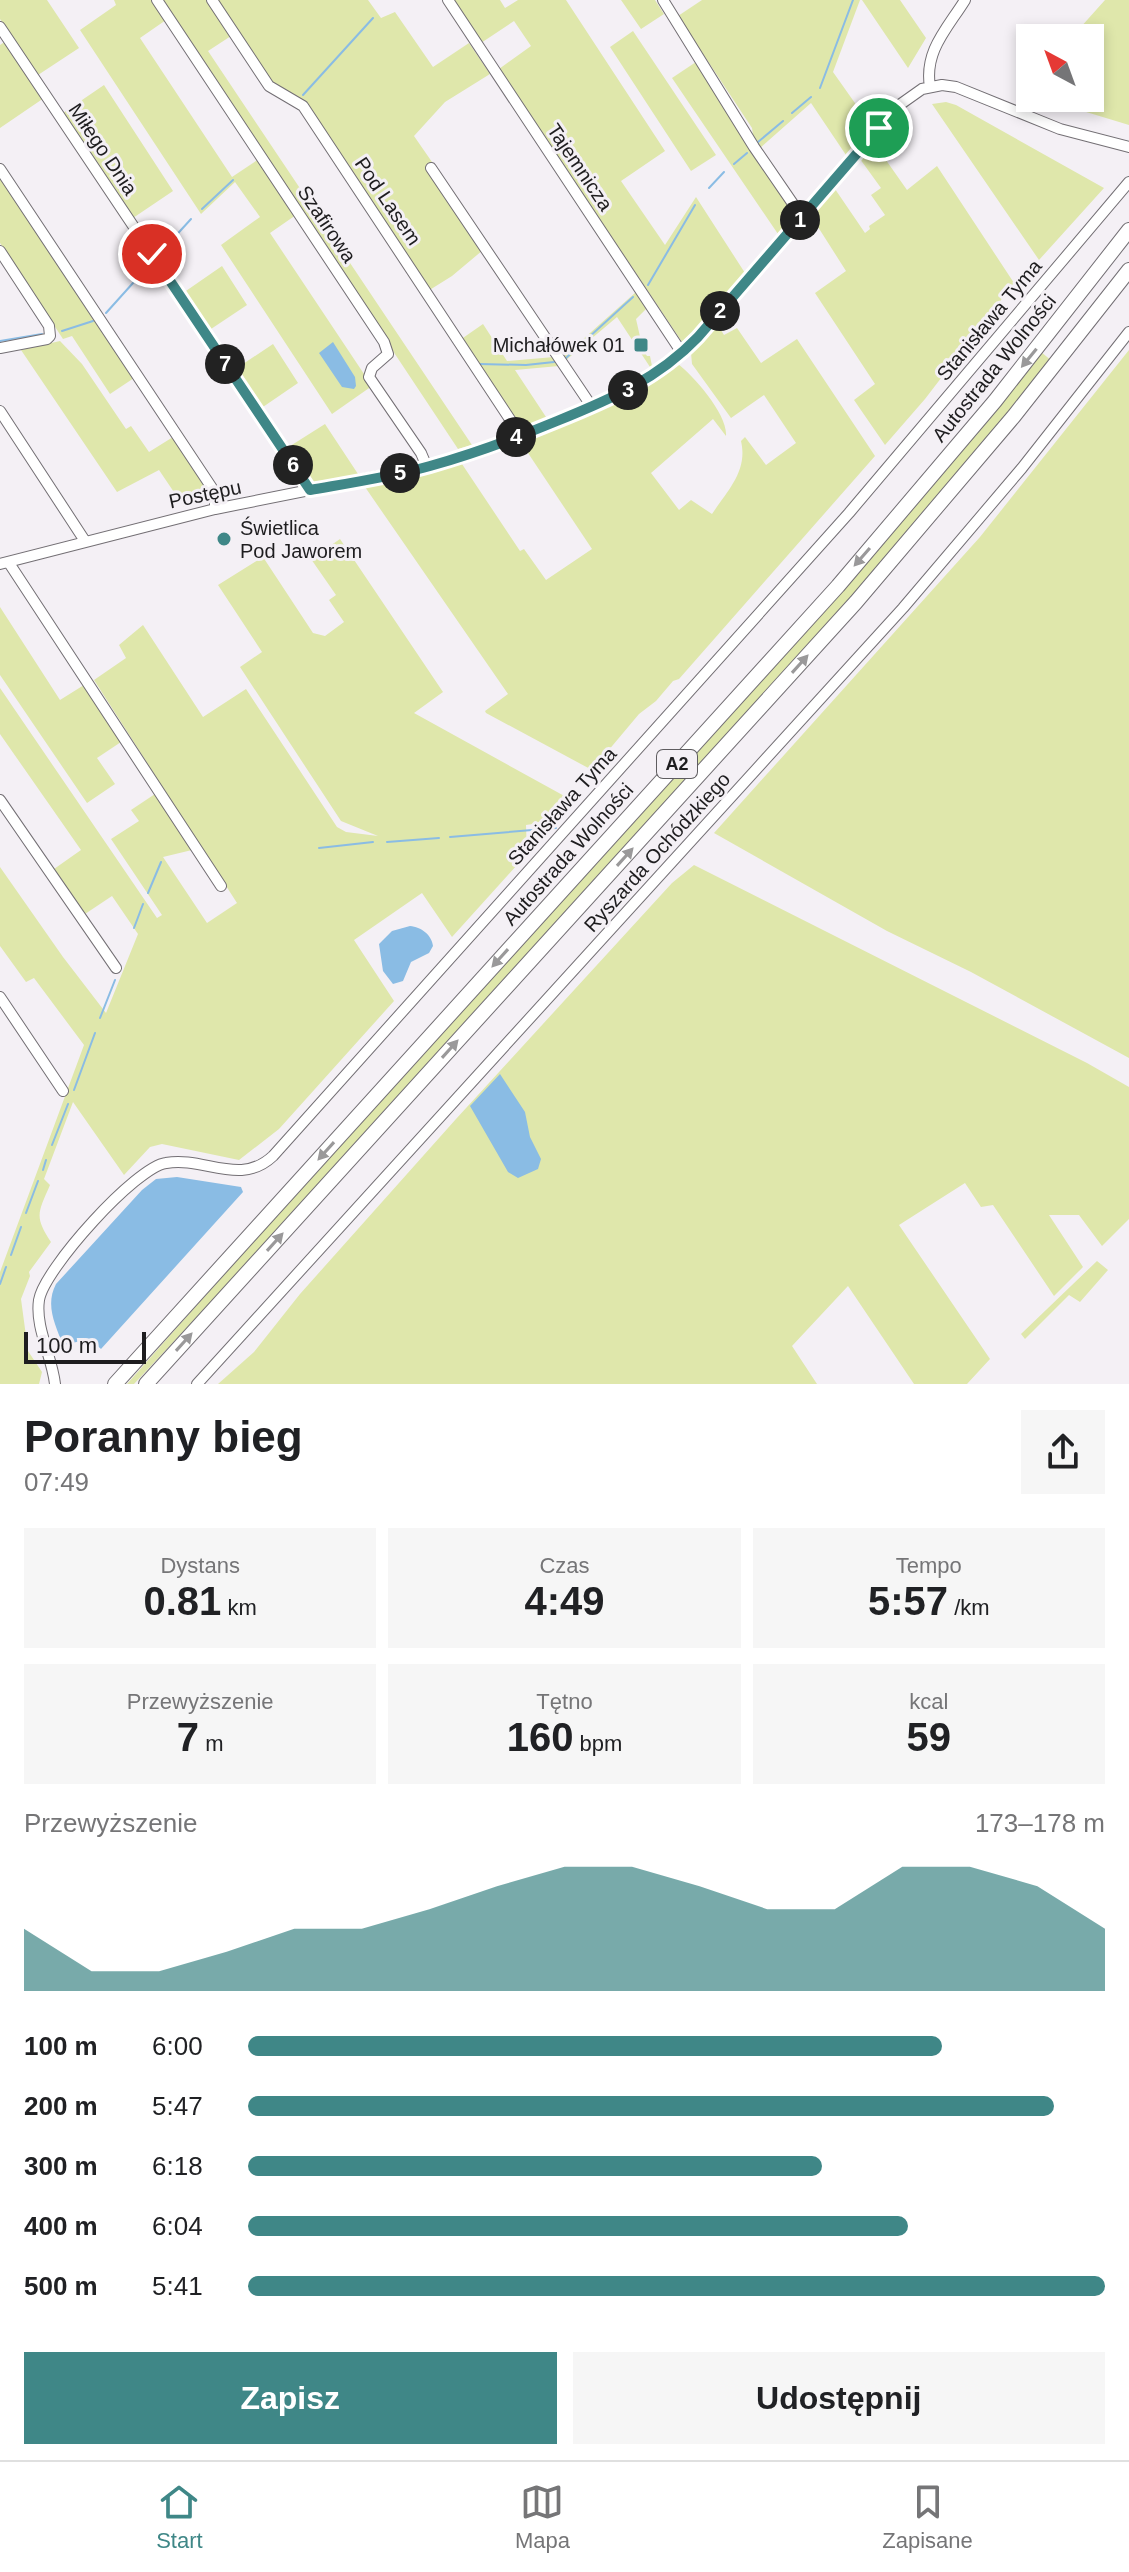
<!DOCTYPE html>
<html lang="pl">
<meta charset="utf-8">
<style>
body{margin:0;font-family:Helvetica,sans-serif;background:#f6f6f6;color:#202124;height:100vh;display:flex;flex-direction:column;font-size:30px;white-space:nowrap}
*{box-sizing:border-box;margin:0}
p{font-size:26px;color:#757577}
.icon{flex:none;width:44px;height:44px;fill:none;stroke:currentColor;stroke-width:2;stroke-linecap:round;stroke-linejoin:round}
.map{position:relative;height:1384px;overflow:hidden}
.side{display:flex;flex-direction:column;background:#fff;flex:1}
.side>*{flex:none}
.needle{width:52px;rotate:319deg}
.tools{position:absolute;left:1016px;top:24px;display:grid;gap:16px}
.tools a{display:grid;place-items:center;width:88px;height:88px;border-radius:0px;background:#fff;box-shadow:0 4px 12px #0003;font-size:40px}
.scale{position:absolute;left:24px;bottom:20px;width:122px;box-sizing:border-box;padding-left:8px;border:4px solid #1e1d1f;border-top:0;font-size:22px;line-height:28px;white-space:nowrap;color:#1e1d1f;-webkit-text-stroke:6px #f4f0f5;paint-order:stroke}
.pin{position:absolute;display:grid;place-items:center;width:68px;height:68px;color:#fff;margin:-34px;border:4px solid #fff;border-radius:50%;box-shadow:0 2px 8px #0007}
.km{position:absolute;width:40px;height:40px;margin:-20px;border-radius:50%;background:#222;color:#fff;font-size:22px;line-height:40px;text-align:center}
.round{display:grid;place-items:center;flex:none;width:84px;height:84px;border-radius:0px;background:#f6f6f6}
.summary{display:flex;align-items:center;justify-content:space-between;height:136px;padding:0 24px}
h1{font-size:44px;font-weight:700;line-height:60px}
.metrics{display:grid;grid-template-columns:repeat(3,1fr);gap:12px;height:136px;padding:8px 24px}
.metrics div{display:grid;align-content:center;border-radius:0px;background:#f6f6f6;text-align:center}
.metrics b{font-size:40px;font-weight:700}
.metrics small{font-size:22px;font-weight:400}
.metrics p{font-size:22px}
.chart{height:224px;padding:16px 24px}
.chart p{display:flex;justify-content:space-between}
.chart svg{width:100%;height:144px;margin-top:8px;fill:#3f8787;opacity:.7}
.button{display:flex;gap:16px;margin-top:auto;padding:16px 24px}
.button a{flex:1;height:92px;border-radius:0px;background:#3f8787;color:#fff;font-size:32px;font-weight:700;line-height:92px;text-align:center}
.button a+a{background:#f6f6f6;color:#202124}
ul{padding:0 24px;list-style:none;font-size:26px}
li{display:grid;grid-template-columns:128px 96px 1fr;align-items:center;height:60px}
li i{height:20px;border-radius:10px;background:#3f8787}
.tabs{display:flex;justify-content:space-around;align-items:center;height:112px;border-top:2px solid #e0e0e0;background:#fff;font-size:22px;color:#757577}
.tabs a{display:grid;justify-items:center;gap:4px}
.tabs .active{color:#3f8787}
.map>svg:first-child{display:block}
</style>
<div class="map">
<svg width="1129" height="1384" viewBox="0 0 1129 1384">
<rect width="100%" height="100%" fill="#f4f0f5"/>
<!-- green -->
<path fill="#dfe7ab" d="M0,0H47L79,48L38,75L0,19Z
M114,0H153L166,20L140,38L232,177L259,159L296,215L270,233L372,386L332,414L221,245L260,217L235,182L201,214L80,30L116,5Z
M160,0H208L231,36L208,51L472,445L458,449Z
M216,0H368L381,18L395,12L433,67L469,43L490,74L445,102L414,136L432,162L426,165L483,250L452,276L428,291L303,101C293,92 281,93 271,84Z
M452,0H500L505,8L518,0H566L665,151L621,181L665,245L696,197L745,273L690,339L682,342L499,69L531,46L514,21L481,43Z
M621,0H655L664,14L641,29Z
M702,0H860L833,72L874,130L848,158L811,103L759,149L754,141L752,128L678,16Z
M862,0H900L926,38L908,68Z
M1105,0H1129V125L1040,98H1090V38H1071Z
M633,31L716,155L691,171L610,47Z
M6,41L44,98L0,128V45Z
M696,62L795,216L778,234L672,78Z
M104,85L173,191L133,218L63,113Z
M946,102L956,105L1104,188L1039,260L932,104Z
M874,143L907,190L937,166L1014,283L925,399L885,445L854,400L875,384L815,293L846,271L811,216L835,189L865,233L870,229L869,226L885,215L871,195L881,188L860,159Z
M0,177L134,378L110,394L72,336L63,339L0,243Z
M222,266L247,305L208,331L183,293Z
M636,292L646,309L636,319L641,341L638,342L647,356H650L652,366L650,367L617,317L565,361L563,357Z
M716,322L724,335L737,328L761,363L797,339L875,456L679,679L673,681L656,701L639,714L592,770L486,713L485,711L508,694L365,487L460,461L520,551L524,549L546,580L592,549L520,441L589,415L623,398L678,364C694,376 728,415 726,436L713,419L651,473L679,510L691,500L712,514C728,490 748,471 741,441L745,437L766,465L796,443L764,395L731,418L692,364L691,353Z
M483,324L507,361L554,357L559,366L515,370L548,420L521,431L460,340Z
M60,341L82,364L126,429L131,426L149,452L173,437L212,495L209,502L184,507L159,470L117,492L21,350Z
M273,344L298,383L260,409L234,370Z
M1129,350V1058L971,972L887,931L714,833L980,537Z
M1041,352L1052,361L966,466L824,629L324,1181L134,1384H127Z
M325,424L358,474L309,484L287,448Z
M340,539L443,692L414,713L568,798C556,813 545,823 526,825L527,854L452,937L422,893L354,940L394,1001L279,1129L239,1160L162,1144L150,1147L124,1175L73,1102L44,1179L50,1185C38,1213 34,1216 51,1242L29,1272L30,1276L21,1299L28,1351L42,1372L39,1384H0V1272L84,1045L34,978L26,982L0,946V867L63,957L106,1013L138,934L112,896L85,914L54,869L81,850L0,734V688L157,918L162,915L111,839L139,821L131,810L155,794L192,850L163,857L207,923L237,903L94,680L126,658L119,645L143,625L203,717L246,689L337,827L346,832L378,836L341,821L240,667L262,652L218,585L263,557L313,633L325,636L344,622L329,600L336,595L311,559Z
M0,607L60,700L84,685L121,742L97,758L115,784L87,803L0,675Z
M694,865L1087,1063L1129,1087V1219L1102,1246L1079,1215H1049L1083,1267L1054,1296L993,1205L981,1207L965,1183L899,1225L990,1359L967,1384H914L848,1286L792,1346L817,1384H218L254,1352L300,1294L456,1119L672,883Z
M1097,1261L1108,1270L1080,1302L1069,1295L1025,1339L1021,1334Z"/>
<!-- water -->
<path fill="#8abce4" d="M333,342L355,377L356,386L354,389L342,387L319,353Z
M410,926C421,927 432,935 433,946L429,953L411,962L403,981L393,984L383,971L379,944L392,931Z
M500,1074L525,1112L530,1137L541,1159L538,1169L518,1178L508,1172L470,1106Z
M177,1177L241,1187L243,1192L101,1349L90,1339L63,1345C55,1324 45,1305 56,1284L142,1190L156,1179Z"/>
<g fill="none" stroke-linecap="round" stroke-linejoin="round">
<!-- stream -->
<path stroke="#8abce4" stroke-width="2" d="M820,88L853,0
M303,95L373,18
M792,113L811,97
M758,142L783,121
M734,164L747,153
M709,188L724,172
M202,209L233,180
M160,253L191,219
M648,285L695,205
M106,313L151,263
M62,331L93,321
M0,341L42,334
M566,358L633,297
M479,364L526,365L554,362
M450,837L556,828
M387,842L439,838
M319,848L373,842
M148,893L161,862
M134,928L143,904
M100,1018L115,980
M74,1090L95,1033
M52,1145L68,1104
M43,1170L46,1160
M26,1213L38,1181
M11,1255L21,1227
M0,1284L6,1267"/>
<defs>
<path id="minor" d="M157,0L384,342L388,354L372,368L369,377L421,453L427,467
M212,0L269,86L303,106L521,436
M448,0L682,353
M663,0L754,147L802,217
M0,27L310,490
M930,87C924,51 947,29 965,0
M431,168L592,407
M0,169L212,488L215,496V509
M0,251L49,326L50,336L47,339L0,348
M0,411L85,541
M9,563L221,886
M0,564L215,509L435,465L521,436L629,390L671,363L690,346L898,106L922,89L942,85L956,87L1060,129L1129,147
M0,800L116,968
M0,997L63,1091
M55,1384C52,1356 35,1328 39,1300C44,1269 136,1167 166,1163C204,1156 240,1187 273,1156L849,513L1129,182
M197,1384L903,608L1022,468L1129,332"/>
<path id="highway" d="M115,1384L838,586L995,401L1129,230
M146,1384L856,602L1014,416L1129,270"/>
</defs>
<!-- minor casing -->
<use href="#minor" stroke="#736f74" stroke-width="12"/>
<!-- highway casing -->
<use href="#highway" stroke="#736f74" stroke-width="16"/>
<!-- minor -->
<use href="#minor" stroke="#fff" stroke-width="10"/>
<!-- highway -->
<use href="#highway" stroke="#fff" stroke-width="14"/>
</g>
<!-- one-way arrows -->
<defs><path id="oneway-solid" d="M-6-.8H1V-3.2L6.5 0L1 3.2V.8H-6Z" transform="scale(2)"/></defs>
<g fill="#9a999a">
<use href="#oneway-solid" transform="translate(1029 358) rotate(129)"/>
<use href="#oneway-solid" transform="translate(862 557) rotate(131)"/>
<use href="#oneway-solid" transform="translate(800 664) rotate(-48)"/>
<use href="#oneway-solid" transform="translate(625 857) rotate(-48)"/>
<use href="#oneway-solid" transform="translate(500 958) rotate(132)"/>
<use href="#oneway-solid" transform="translate(450 1049) rotate(-48)"/>
<use href="#oneway-solid" transform="translate(326 1151) rotate(132)"/>
<use href="#oneway-solid" transform="translate(275 1242) rotate(-48)"/>
<use href="#oneway-solid" transform="translate(184 1342) rotate(-48)"/>
</g>
<g fill="none" stroke-linecap="round" stroke-linejoin="round">
<defs>
<path id="route" d="M152,254L310,490C350,483 391,477 430,466C473,454 516,438 557,421C609,400 658,379 698,337L879,128"/>
</defs>
<!-- route casing -->
<use href="#route" stroke="#fff" stroke-width="16"/>
<!-- route -->
<use href="#route" stroke="#3f8787" stroke-width="10"/>
</g>
<!-- markers -->
<g fill="#3f8787" stroke="#f4f0f5" stroke-width="3">
<rect x="633" y="337" width="16" height="16" rx="4"/>
<circle cx="224" cy="539" r="8"/>
</g>
<g text-anchor="middle" dominant-baseline="central" stroke-width="6" stroke-linejoin="round" paint-order="stroke">
<!-- shield labels -->
<rect fill="#f4f0f5" stroke="#5e5c5f" stroke-width="2" x="657" y="750" width="40" height="28" rx="6"/>
<g font-size="18" font-weight="bold" fill="#1e1d1f">
<text x="677" y="764">A2</text>
</g>
<!-- street labels -->
<g font-size="20" fill="#1e1d1f" stroke="#f4f0f5">
<text transform="translate(103 149) rotate(56)">Miłego Dnia</text>
<text transform="translate(580 167) rotate(56)">Tajemnicza</text>
<text transform="translate(388 201) rotate(56)">Pod Lasem</text>
<text transform="translate(327 224) rotate(56)">Szafirowa</text>
<text transform="translate(989 320) rotate(-50)">Stanisława Tyma</text>
<text transform="translate(994 368) rotate(-51)">Autostrada Wolności</text>
<text transform="translate(205 494) rotate(-12)">Postępu</text>
<text transform="translate(562 806) rotate(-48)">Stanisława Tyma</text>
<text transform="translate(657 852) rotate(-48)">Ryszarda Ochódzkiego</text>
<text transform="translate(568 854) rotate(-48)">Autostrada Wolności</text>
</g>
<!-- poi labels -->
<g font-size="20" fill="#1e1d1f" stroke="#f4f0f5" text-anchor="end">
<text x="625" y="345">Michałówek 01</text>
<text x="240" y="528" text-anchor="start">Świetlica<tspan x="240" dy="23">Pod Jaworem</tspan></text>
</g>
</g>
</svg>
<div class="tools">
<a><svg class="needle" viewBox="-14 -14 28 28"><path d="M0-13l5 13h-10z" fill="#e53935"/><path d="M0 13l5-13h-10z" fill="#757577"/></svg></a>
</div>
<div class="scale">100 m</div>
<div class="pin" style="left:879px;top:128px;background:#1e9e55"><svg class="icon" aria-label="arrive" viewBox="0 0 24 24"><path d="M6 21V4h12l-3 4 3 4H6"/></svg></div>
<div class="pin" style="left:152px;top:254px;background:#d93025"><svg class="icon" aria-label="check" viewBox="0 0 24 24"><path d="M5 12l5 5 9-10"/></svg></div>
<b class="km" style="left:800px;top:220px">1</b>
<b class="km" style="left:720px;top:311px">2</b>
<b class="km" style="left:628px;top:390px">3</b>
<b class="km" style="left:516px;top:437px">4</b>
<b class="km" style="left:400px;top:473px">5</b>
<b class="km" style="left:293px;top:465px">6</b>
<b class="km" style="left:225px;top:364px">7</b>
</div>
<section class="side">
<div class="summary"><div><h1>Poranny bieg</h1><p>07:49</p></div><a class="round"><svg class="icon" aria-label="share" viewBox="0 0 24 24"><path d="M12 15V3M7 8l5-5 5 5M5 13v7h14v-7"/></svg></a></div>
<div class="metrics">
<div><p>Dystans</p><b>0.81<small> km</small></b></div>
<div><p>Czas</p><b>4:49</b></div>
<div><p>Tempo</p><b>5:57<small> /km</small></b></div>
</div>
<div class="metrics">
<div><p>Przewyższenie</p><b>7<small> m</small></b></div>
<div><p>Tętno</p><b>160<small> bpm</small></b></div>
<div><p>kcal</p><b>59</b></div>
</div>
<div class="chart"><p><span>Przewyższenie</span>173–178 m</p>
<svg viewBox="0 0 160 44" preserveAspectRatio="none"><path d="M0 44V25L10 38L20 38L30 32L40 25L50 25L60 19L70 12L80 6L90 6L100 12L110 19L120 19L130 6L140 6L150 12L160 25V44z"/></svg>
</div>
<ul>
<li><b>100 m</b>6:00<i style="width:81%"></i></li>
<li><b>200 m</b>5:47<i style="width:94%"></i></li>
<li><b>300 m</b>6:18<i style="width:67%"></i></li>
<li><b>400 m</b>6:04<i style="width:77%"></i></li>
<li><b>500 m</b>5:41<i style="width:100%"></i></li>
</ul>
<div class="button"><a>Zapisz</a><a>Udostępnij</a></div>
</section>
<nav class="tabs">
<a class="active"><svg class="icon" aria-label="home" viewBox="0 0 24 24"><path d="M3 11l9-7 9 7M6 9v11h12V9"/></svg>Start</a>
<a><svg class="icon" aria-label="map" viewBox="0 0 24 24"><path d="M3 6l6-2 6 2 6-2v14l-6 2-6-2-6 2zM9 4v14M15 6v14"/></svg>Mapa</a>
<a><svg class="icon" aria-label="saved" viewBox="0 0 24 24"><path d="M7 4h10v16l-5-4-5 4z"/></svg>Zapisane</a>
</nav>
